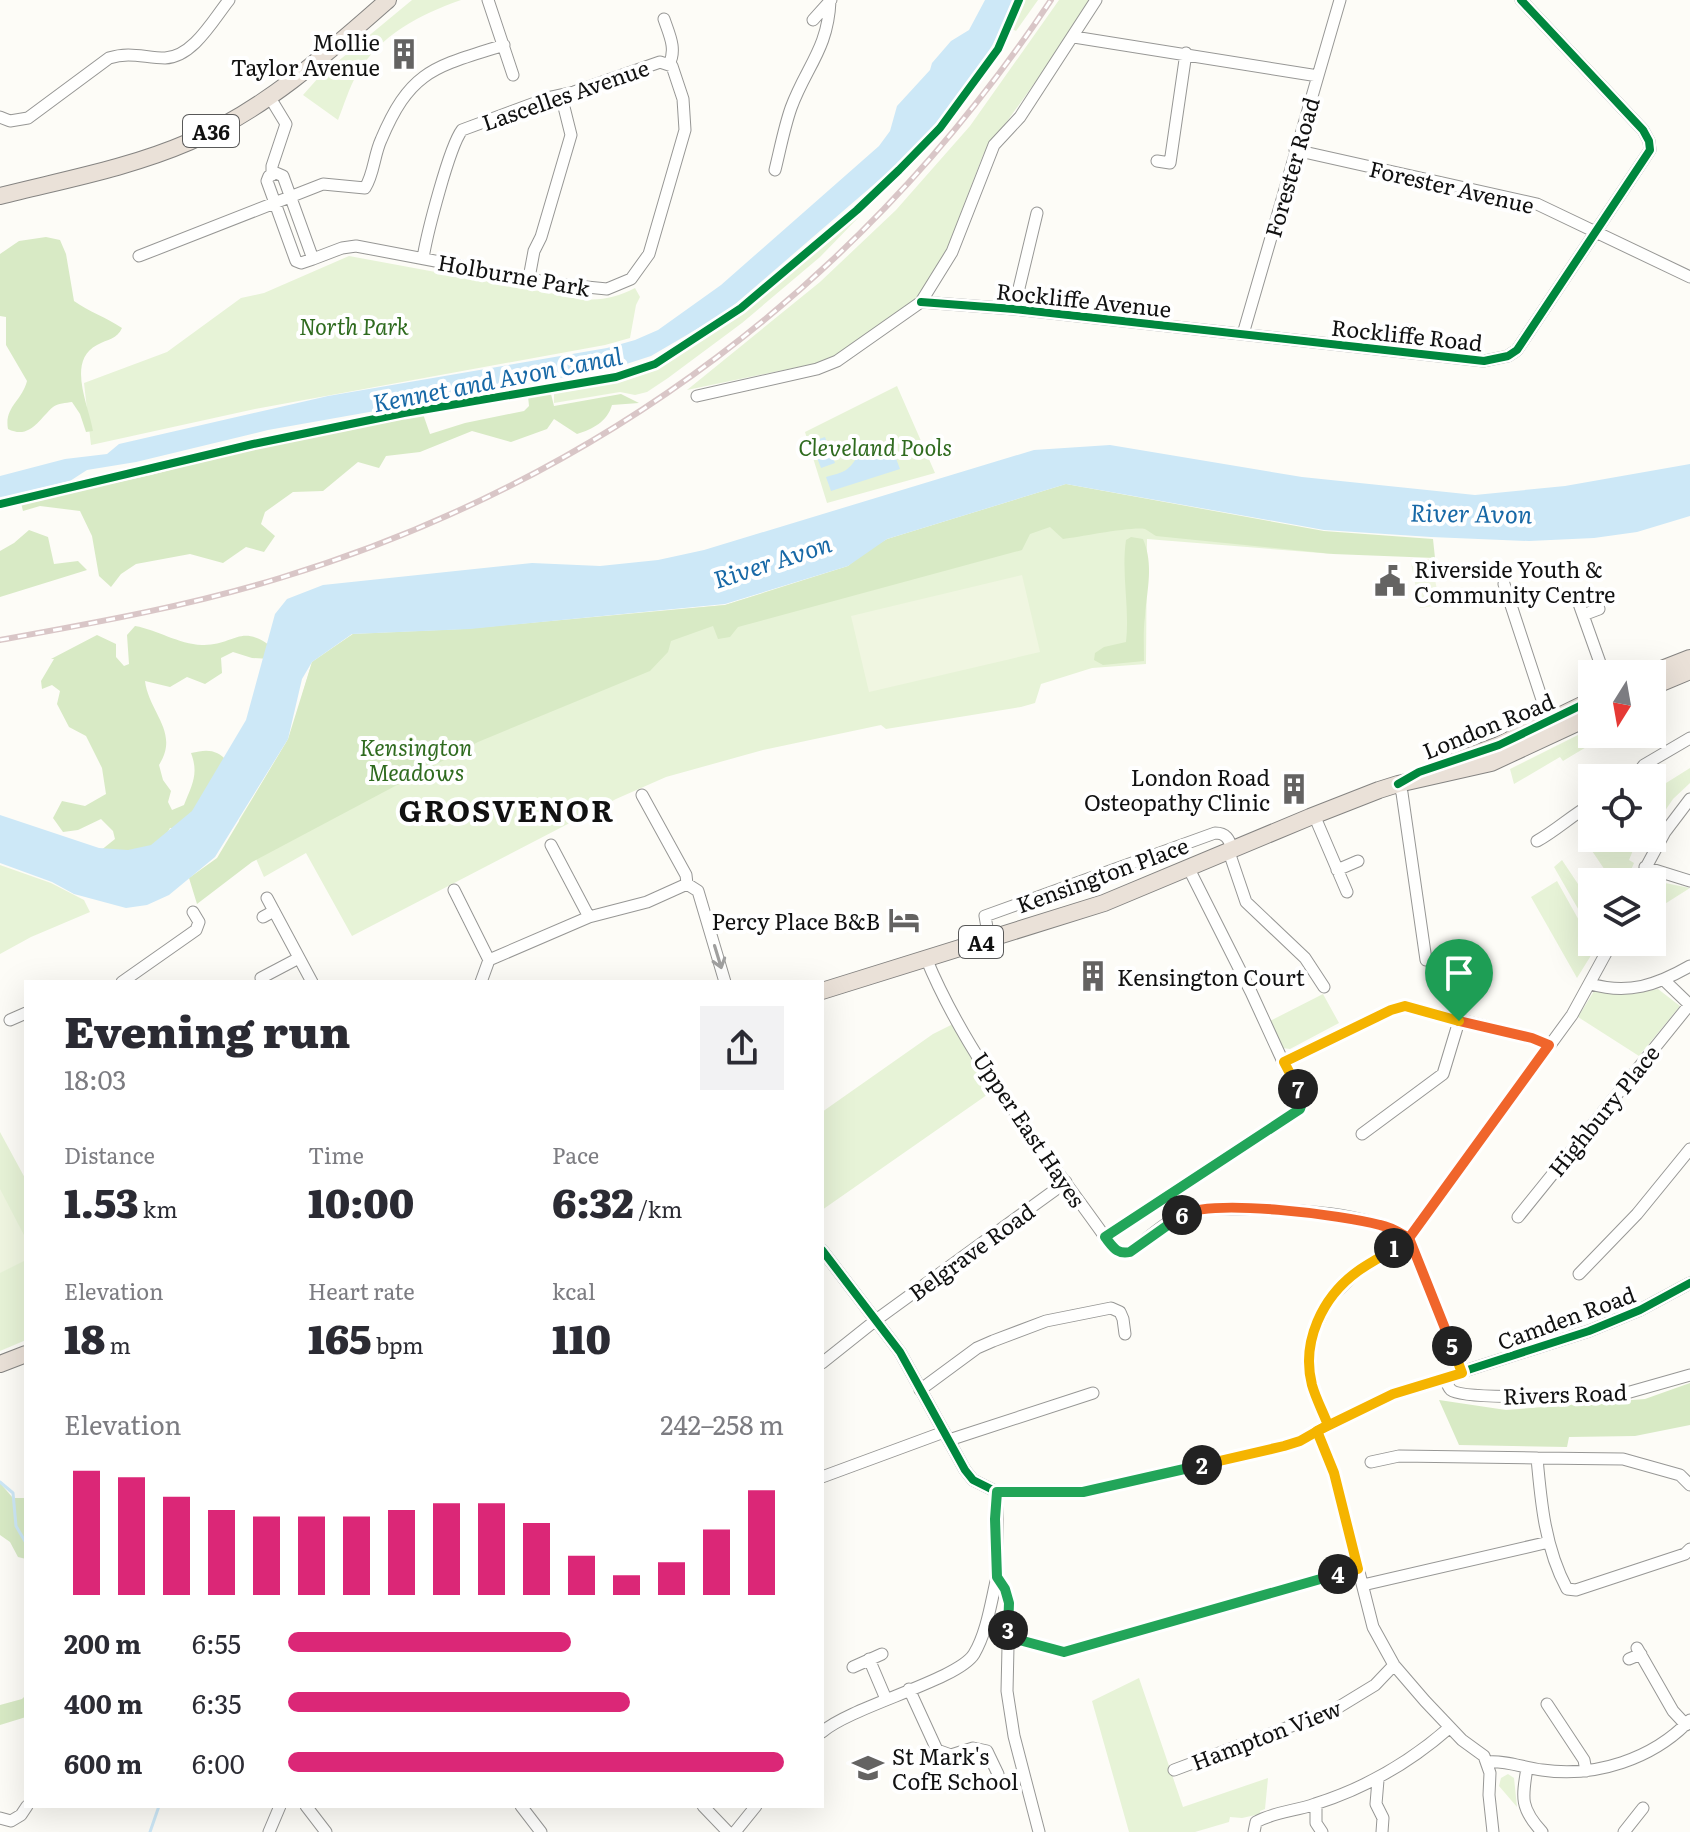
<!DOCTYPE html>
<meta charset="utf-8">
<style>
body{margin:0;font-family:Literata,serif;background:#f2f2f3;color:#2b2b33;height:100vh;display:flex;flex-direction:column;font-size:30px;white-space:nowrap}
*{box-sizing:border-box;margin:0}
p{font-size:26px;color:#7c7c81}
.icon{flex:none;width:44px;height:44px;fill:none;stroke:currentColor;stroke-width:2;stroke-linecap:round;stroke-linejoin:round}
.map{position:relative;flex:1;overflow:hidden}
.panel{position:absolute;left:24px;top:980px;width:800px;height:828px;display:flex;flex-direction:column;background:#fff;border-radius:0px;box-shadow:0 8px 32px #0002}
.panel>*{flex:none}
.needle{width:52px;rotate:191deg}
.buttons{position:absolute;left:1578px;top:660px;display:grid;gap:16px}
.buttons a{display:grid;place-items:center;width:88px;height:88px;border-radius:0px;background:#fff;box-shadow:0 8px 32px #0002;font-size:40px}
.pin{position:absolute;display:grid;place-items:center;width:68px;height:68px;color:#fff;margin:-82px -34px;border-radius:50% 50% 50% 0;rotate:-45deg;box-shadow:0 0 8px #0007}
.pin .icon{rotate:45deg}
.km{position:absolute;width:40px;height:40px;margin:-20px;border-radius:50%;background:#222;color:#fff;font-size:22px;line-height:40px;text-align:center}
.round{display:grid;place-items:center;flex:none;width:84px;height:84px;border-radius:0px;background:#f2f2f3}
.headline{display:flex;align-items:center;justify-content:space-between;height:136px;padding:0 40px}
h1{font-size:44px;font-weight:800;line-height:60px}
.metrics{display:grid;grid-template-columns:repeat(3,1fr);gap:12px;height:136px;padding:8px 40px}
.metrics div{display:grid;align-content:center}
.metrics b{font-size:40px;font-weight:800}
.metrics small{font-size:22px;font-weight:400}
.metrics p{font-size:22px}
.chart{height:224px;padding:16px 40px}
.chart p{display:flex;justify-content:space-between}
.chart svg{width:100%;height:144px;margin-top:8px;stroke:#db2777;stroke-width:6}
ul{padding:0 40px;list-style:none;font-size:26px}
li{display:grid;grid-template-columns:128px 96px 1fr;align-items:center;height:60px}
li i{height:20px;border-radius:10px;background:#db2777}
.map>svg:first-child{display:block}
</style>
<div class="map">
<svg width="1690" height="1832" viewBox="0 0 1690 1832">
<rect width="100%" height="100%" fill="#fdfcf7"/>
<!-- green -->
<path fill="#e7f3d7" d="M412,0H461C419,15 381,34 357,74C349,88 344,105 338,120L303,95L319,77Z
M1023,0H1038L1016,31L1012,29Z
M1059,0H1089L1051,60L983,155L947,249L917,298L866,336L827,361L687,390L820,282L896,210L970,126Z
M929,145L820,257L742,323L668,378L647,392L635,395L620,392L554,403V393L559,388L624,379L669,361L733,317L823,244Z
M349,256L582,299C602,301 617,297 635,288L640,297L636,305L630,338L605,345L255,409L91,445L84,383L167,352L241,298L264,293Z
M897,386L935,473L827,503L805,432Z
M1066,484L1333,554L1147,539L1146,664L1092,668L1041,684L1035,703L1021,707L886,729L881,725L763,750L666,777L616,799L352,936L306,853L264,877L239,820L289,739L312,662L353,634L464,629L725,605L849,566Z
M1592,728V734H1608L1563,761L1560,757L1514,784L1510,769Z
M1690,768V783L1673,799L1652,830V802L1662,795L1658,788Z
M1592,838H1638L1629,860L1634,863L1626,882H1613L1586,842Z
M1562,860L1592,905V933L1554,867Z
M0,865L51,883L84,900L90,912L31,937L0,954Z
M1650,880L1690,888L1652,912V882H1647Z
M1557,881L1595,949L1577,978L1531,897Z
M1658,989L1680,1006L1639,1056L1578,1017L1594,991L1633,994Z
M1323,994L1339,1023L1290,1049L1282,1048L1268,1022Z
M953,1024L994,1090L822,1210V1112L933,1034Z
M0,1132L26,1180V1340L0,1351Z
M1139,1678L1183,1807L1268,1778L1265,1809L1260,1811V1814L1242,1818L1230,1817L1229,1822L1195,1832H1129L1092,1701Z
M1508,1774L1514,1778L1517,1807L1499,1786L1501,1778Z"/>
<!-- forest -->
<path fill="#d8eac5" d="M46,237L60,240L66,254L74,301C89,312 106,317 122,328C117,339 108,339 97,345C66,361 89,406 93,431L86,432L80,414L72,402C66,403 58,403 53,407C39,419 30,440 8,429C4,407 22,401 27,381L6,345V317L0,316V254L19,241Z
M541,384L549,386L554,406L621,394L639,403L612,405C607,422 593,429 577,434L554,419L547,429L511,442L472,431L420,452L386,456L379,468L358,462L323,491L293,492L265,512L261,524L275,536L264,552L246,547L223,563L190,554L136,564L121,574L111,587L99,576L92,536L80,511L40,506L23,511L21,503L151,475L263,445L423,414L430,434L465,423L524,411L529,406L528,396Z
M1066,484L1324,531L1433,539L1435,558L1333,554L1156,536C1152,534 1149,531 1145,529C1134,526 1079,537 1063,539L1050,527L1030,534L1022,550L738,627L730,637L718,639L713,626L671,641L668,652L650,671L478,742L252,862L197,904L189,878L217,858L288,739L312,662L353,634L464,629L725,605L848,566L864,552L887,539Z
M29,530L48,537L54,564L78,561L87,570L0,597V551L14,543Z
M1131,537L1143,539C1154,565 1147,589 1145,616C1143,631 1144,646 1144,661L1103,665L1094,660L1095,653L1104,647L1126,642C1130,608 1121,574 1126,540Z
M135,626C158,630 178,644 202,645C235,646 240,622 273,648L270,659L252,658L233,652L221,658L222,673L205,684L187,677L170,687L145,681C149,713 180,732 159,765L163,780L171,791L168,802L172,810L184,805C192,785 199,774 191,753C207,749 217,749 228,762L186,828H170C155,856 128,851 100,851L115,839L113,831L101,819L78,830L63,832L53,818L62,801L85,806L106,794L102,768L86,736L69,727L57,704L60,691L52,685L42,689L41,681L54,659H51L97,635L116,644V657L124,666L129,664L127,635Z
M1690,1383V1425L1635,1436L1569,1437L1567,1447L1459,1445L1439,1400L1506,1410L1645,1399Z
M0,1483L13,1498H26V1559L18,1557L10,1542L0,1535Z
M26,1695V1717L0,1725V1705L22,1699Z"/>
<!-- pitch -->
<path fill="#f0f6e1" d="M1431,559L1440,605L1420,608L1411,563Z
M1022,575L1040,652L869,692L851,616Z
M0,1189L26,1239V1260L0,1273Z"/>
<!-- water -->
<path fill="#cde8f7" d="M985,0H1013C992,61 945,116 900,162L726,312L651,356L611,369L268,430L136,462L87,470L70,481L0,498V476L65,459L107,454L119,444L328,396L607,348L635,340L658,330L721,285L879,146L890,131L897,106L930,70L932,63L951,41L969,30Z
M825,437L835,463L821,468L811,442Z
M1110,445L1302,477L1475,495L1565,486L1690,464V516L1637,532L1594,538L1529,541L1431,537L1324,530L1066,484L887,539L848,566L725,604L470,629L352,634L312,662L302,679L288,739L215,857L169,895L147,905L126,908L74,894L52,882L0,863V815L99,848L128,850L151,845L192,811L246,720L275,614L287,599L323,585L532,563L600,566L658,560L704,550L1034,450Z
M878,446L894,453L900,469L831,491L826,477C832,475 842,473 846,470C860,460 855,448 878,446Z"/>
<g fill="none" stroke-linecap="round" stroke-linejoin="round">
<!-- stream -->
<path stroke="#cde8f7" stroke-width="3" d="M0,1482L13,1493L16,1526L26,1543
M150,1832L159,1806"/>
<defs>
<path id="minor" d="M488,0L513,75
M664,19C669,34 677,49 669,64
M813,20L831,0
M1074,37L1318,76
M269,96L286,124L272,166V175
M0,117L10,121L28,118L109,58C130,51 145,58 165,58C193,57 213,20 229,0
M1295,150L1537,204L1690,277
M1157,161L1170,163L1186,53
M775,170C780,150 784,128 791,108C806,67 828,49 830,1
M276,173L283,176L313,259L301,263L296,261L267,181L269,176Z
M139,256L323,184L365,188C374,174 374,155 381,140C411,69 435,67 504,45
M313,259L342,248L356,246L556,284L607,289L631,279L649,254L685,130L683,99L672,66L660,62L574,92L551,97L462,130C449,147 427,234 423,258
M529,278L534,251L541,237L571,135L561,95
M921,302L1014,309L1484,361L1508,356L1517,350L1650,150L1649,141L1643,130L1521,0
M1014,309L1037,213
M1243,334L1340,0
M697,396L817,369L837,361L921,302L952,252L994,145L1020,117L1096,0
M1504,584L1551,727
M1578,601L1604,674
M1583,615L1599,609
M1634,778L1644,765L1690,738
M1398,784L1402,793L1426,960
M642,795L686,875L687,884L698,891L725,982
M1314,815L1347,892
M1537,841C1557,830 1572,815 1592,804
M551,845L589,917
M1229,852L1246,902L1305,958L1324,987
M1645,867L1690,881
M1337,870L1358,861
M1638,882L1665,832L1690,799
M454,890L489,960
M267,898L312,982
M263,917L274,911
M989,939L985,916L1215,833C1227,833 1229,840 1233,850
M926,958C968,1060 1042,1148 1105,1237L1295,1112L1302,1103L1251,992L1188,867
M261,978L299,958
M1665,981L1690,1005
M122,982L196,930L199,922L193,912
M481,982L489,960L589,917L647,902L687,884
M1591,984C1628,995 1657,985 1690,966
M10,1020L26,1013
M1284,1062L1391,1010L1405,1006L1532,1038L1549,1045
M1362,1134L1443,1074L1459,1021
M1518,1217L1690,1004
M1105,1237C1113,1247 1117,1255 1130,1252C1147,1239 1166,1221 1186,1213C1200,1207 1219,1209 1234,1209C1291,1210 1358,1209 1409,1238
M1409,1238L1462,1373
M822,1250L900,1352L965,1470L973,1480L997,1492H1083L1284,1446L1300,1441L1393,1394L1589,1331L1640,1310L1690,1283
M1579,1274L1637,1214L1690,1149
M822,1363L876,1320L1066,1182
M1446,1378C1447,1383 1447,1386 1451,1390C1465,1401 1584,1395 1609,1395L1623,1394L1690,1375
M920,1390L977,1348L993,1341L1046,1321L1111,1308L1120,1312L1123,1319L1125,1334
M1328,1425L1312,1386L1308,1362L1311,1338L1328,1301L1356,1273L1409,1238L1572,1015L1612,942
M1317,1431L1334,1473L1373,1627L1394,1665L1425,1701L1462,1740L1484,1756L1490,1773L1489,1795L1493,1832
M949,1440L1093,1393
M1371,1462L1399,1456L1537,1458
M822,1477L944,1432
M1690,1485L1680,1475L1623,1459L1537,1458C1541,1503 1545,1548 1567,1589L1576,1590L1685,1554L1690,1549
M997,1492V1577L1005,1589L1009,1603L1007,1691L1014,1736L1039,1832
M1363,1585L1549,1542
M1008,1637L1064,1652L1358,1569
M1637,1648L1673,1711L1686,1725
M869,1659L886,1699
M1629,1659L1641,1654
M853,1667L882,1654
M909,1689L937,1750L951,1755L973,1748L987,1751L998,1774
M1547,1704L1584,1760L1586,1771
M822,1732C852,1706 958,1680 974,1654C987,1632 991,1602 997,1577
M1487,1762C1506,1760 1524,1768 1542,1770C1595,1778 1653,1759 1690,1720
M1527,1768C1522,1798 1520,1808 1542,1832
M1174,1770L1334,1710L1375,1685L1394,1665
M1378,1780L1376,1804L1383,1818L1382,1832
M1316,1804V1823L1322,1832
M306,1806L326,1832
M521,1806L541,1832
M703,1806L728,1832
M0,1818L11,1821L21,1815L27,1806
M269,1832L280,1806
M735,1832L756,1806
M1254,1832L1256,1822C1273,1812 1296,1811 1315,1804C1366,1788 1409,1763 1449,1728
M1624,1832L1643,1808"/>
<path id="highway" d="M0,196C63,180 129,168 189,142C263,111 328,53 388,0
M1649,674L1690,658
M1652,687L1690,671
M1447,764L1499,745L1592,700
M822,991L1104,903L1310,817L1379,790L1398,784L1491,763L1592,716
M0,1364L26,1354"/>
</defs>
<!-- minor casing -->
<use href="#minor" stroke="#979795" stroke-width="13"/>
<!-- highway casing -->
<use href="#highway" stroke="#858482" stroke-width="18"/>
<!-- minor -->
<use href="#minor" stroke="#fffffe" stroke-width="11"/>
<!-- highway -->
<use href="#highway" stroke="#eae1d8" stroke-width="16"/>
<defs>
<path id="rail" d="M0,640C94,623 189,606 280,578C604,479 864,281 1051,0"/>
</defs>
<!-- rail casing -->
<use href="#rail" stroke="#d9c6c7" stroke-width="6"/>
<!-- rail -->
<use href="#rail" stroke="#fff" stroke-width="3" stroke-dasharray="9" stroke-linecap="butt"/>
<defs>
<path id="cycleway" d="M921,302L1014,309L1484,361L1508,356L1517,350L1650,150L1649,141L1643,130L1521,0
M0,504L253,444L404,413L616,377L655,364L741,308L857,210L899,170L940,128L998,49L1019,0
M1398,784L1419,772L1499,745L1592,700
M822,1250L900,1352L965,1470L973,1480L997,1492H1083L1284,1446L1300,1441L1393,1394L1589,1331L1640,1310L1690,1283"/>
</defs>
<!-- cycleway casing -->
<use href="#cycleway" stroke="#fff" stroke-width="13"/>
<!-- cycleway -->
<use href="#cycleway" stroke="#00873e" stroke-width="8"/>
</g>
<!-- one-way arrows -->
<defs><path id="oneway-shaft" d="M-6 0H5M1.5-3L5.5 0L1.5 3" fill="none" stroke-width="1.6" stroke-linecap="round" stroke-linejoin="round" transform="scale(2)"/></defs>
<use stroke="#a0a09f" href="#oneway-shaft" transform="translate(718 957) rotate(73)"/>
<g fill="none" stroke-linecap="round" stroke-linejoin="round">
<defs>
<path id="split-1" d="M1394,1248L1409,1238L1549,1045L1532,1038L1459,1021"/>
<path id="split-2" d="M1202,1465L1284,1446L1300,1441L1328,1425C1323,1412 1316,1399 1312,1385C1301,1342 1322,1297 1358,1271C1369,1263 1382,1257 1394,1248"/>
<path id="split-3" d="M1008,1630L1009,1603L1005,1589L997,1577L995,1519L997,1492H1083L1202,1465"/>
<path id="split-4" d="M1008,1630V1637L1064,1652L1338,1574"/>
<path id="split-5" d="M1338,1574L1358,1569L1334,1473L1317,1431L1393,1394L1462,1373L1452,1346"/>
<path id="split-6" d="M1182,1215C1213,1198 1343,1215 1380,1225C1391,1227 1400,1233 1409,1238L1452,1346"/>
<path id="split-7" d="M1182,1215L1130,1252C1117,1255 1113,1247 1105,1237L1300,1109L1302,1103L1298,1089"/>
<path id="split-8" d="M1298,1089L1284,1062L1391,1010L1405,1006L1459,1021"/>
</defs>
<!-- split-1 casing -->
<use href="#split-1" stroke="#fff" stroke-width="16"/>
<!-- split-2 casing -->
<use href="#split-2" stroke="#fff" stroke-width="16"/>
<!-- split-3 casing -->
<use href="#split-3" stroke="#fff" stroke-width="16"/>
<!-- split-4 casing -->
<use href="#split-4" stroke="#fff" stroke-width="16"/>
<!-- split-5 casing -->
<use href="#split-5" stroke="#fff" stroke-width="16"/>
<!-- split-6 casing -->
<use href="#split-6" stroke="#fff" stroke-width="16"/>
<!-- split-7 casing -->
<use href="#split-7" stroke="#fff" stroke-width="16"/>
<!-- split-8 casing -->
<use href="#split-8" stroke="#fff" stroke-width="16"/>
<!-- split-1 -->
<use href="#split-1" stroke="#f0652b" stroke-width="10"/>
<!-- split-2 -->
<use href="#split-2" stroke="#f5b400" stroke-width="10"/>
<!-- split-3 -->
<use href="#split-3" stroke="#22a559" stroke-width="10"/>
<!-- split-4 -->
<use href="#split-4" stroke="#22a559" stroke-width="10"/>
<!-- split-5 -->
<use href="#split-5" stroke="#f5b400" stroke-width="10"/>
<!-- split-6 -->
<use href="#split-6" stroke="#f0652b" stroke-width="10"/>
<!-- split-7 -->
<use href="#split-7" stroke="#22a559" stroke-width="10"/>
<!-- split-8 -->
<use href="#split-8" stroke="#f5b400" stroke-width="10"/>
</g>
<!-- icons -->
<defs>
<symbol id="building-bare" viewBox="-9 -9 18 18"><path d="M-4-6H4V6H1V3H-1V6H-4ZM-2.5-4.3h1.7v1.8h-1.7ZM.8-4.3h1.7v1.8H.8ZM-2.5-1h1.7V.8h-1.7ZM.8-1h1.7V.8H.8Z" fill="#646362" stroke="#fff" stroke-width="2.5" paint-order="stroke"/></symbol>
<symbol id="civic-bare" viewBox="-9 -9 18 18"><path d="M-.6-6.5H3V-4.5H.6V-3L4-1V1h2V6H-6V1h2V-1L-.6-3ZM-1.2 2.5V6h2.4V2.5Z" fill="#646362" stroke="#fff" stroke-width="2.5" paint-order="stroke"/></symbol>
<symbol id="hotel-bare" viewBox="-9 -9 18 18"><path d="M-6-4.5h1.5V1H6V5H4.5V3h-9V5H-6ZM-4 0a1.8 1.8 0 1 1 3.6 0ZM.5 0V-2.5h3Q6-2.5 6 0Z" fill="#646362" stroke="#fff" stroke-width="2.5" paint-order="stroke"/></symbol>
<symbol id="school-bare" viewBox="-9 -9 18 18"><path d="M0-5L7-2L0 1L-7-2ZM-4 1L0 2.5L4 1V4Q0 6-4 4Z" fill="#646362" stroke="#fff" stroke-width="2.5" paint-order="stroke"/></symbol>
</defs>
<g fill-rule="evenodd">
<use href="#building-bare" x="382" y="32" width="44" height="44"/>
<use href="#civic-bare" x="1368" y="559" width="44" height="44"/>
<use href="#building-bare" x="1272" y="767" width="44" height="44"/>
<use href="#hotel-bare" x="882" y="898" width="44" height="44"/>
<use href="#building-bare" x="1071" y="954" width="44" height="44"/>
<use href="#school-bare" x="846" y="1746" width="44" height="44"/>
</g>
<g text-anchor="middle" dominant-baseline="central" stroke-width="8" stroke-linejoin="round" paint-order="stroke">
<!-- shield labels -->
<g fill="#fff" stroke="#585858" stroke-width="2">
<rect x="183" y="115" width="56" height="32" rx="6"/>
<rect x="959" y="926" width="44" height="32" rx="6"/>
</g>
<g font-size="20" font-weight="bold" fill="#111">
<text x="211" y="131">A36</text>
<text x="981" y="942">A4</text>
</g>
<!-- poi labels -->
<g font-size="22" fill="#111" stroke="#fff" text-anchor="end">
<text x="380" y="41">Mollie<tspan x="380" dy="25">Taylor Avenue</tspan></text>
<text x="1414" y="568" text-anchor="start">Riverside Youth &amp;<tspan x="1414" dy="25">Community Centre</tspan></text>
<text x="1270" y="776">London Road<tspan x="1270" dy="25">Osteopathy Clinic</tspan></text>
<text x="880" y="920">Percy Place B&amp;B</text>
<text x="1117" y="976" text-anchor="start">Kensington Court</text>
<text x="892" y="1755" text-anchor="start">St Mark's<tspan x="892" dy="25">CofE School</tspan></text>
</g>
<!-- street labels -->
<g font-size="22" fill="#111" stroke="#fff">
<text transform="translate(565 94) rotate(-19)">Lascelles Avenue</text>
<text transform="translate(1291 167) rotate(-74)">Forester Road</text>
<text transform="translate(1452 186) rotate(13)">Forester Avenue</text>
<text transform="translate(514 274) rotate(10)">Holburne Park</text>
<text transform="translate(1084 299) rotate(6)">Rockliffe Avenue</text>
<text transform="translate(1407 334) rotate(6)">Rockliffe Road</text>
<text transform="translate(1488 725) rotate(-22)">London Road</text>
<text transform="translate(1102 874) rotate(-20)">Kensington Place</text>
<text transform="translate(1603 1110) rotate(-51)">Highbury Place</text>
<text transform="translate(1030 1129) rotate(56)">Upper East Hayes</text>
<text transform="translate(971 1251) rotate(-36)">Belgrave Road</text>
<text transform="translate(1566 1317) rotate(-20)">Camden Road</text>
<text transform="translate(1565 1393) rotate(-2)">Rivers Road</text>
<text transform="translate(1266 1734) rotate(-21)">Hampton View</text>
</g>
<!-- park labels -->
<g font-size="22" font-style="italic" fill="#2f6b1f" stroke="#fff">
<text x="354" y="325">North Park</text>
<text x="875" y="446">Cleveland Pools</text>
<text x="416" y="746">Kensington<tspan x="416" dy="25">Meadows</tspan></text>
</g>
<!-- water labels -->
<g font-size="24" font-style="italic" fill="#1768a6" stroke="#fff">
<text transform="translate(497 378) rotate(-11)">Kennet and Avon Canal</text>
<text transform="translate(1471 512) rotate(1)">River Avon</text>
<text transform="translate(772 560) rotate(-18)">River Avon</text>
</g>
<!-- district labels -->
<g font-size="30" font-weight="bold" letter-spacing="2" fill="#111" stroke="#fff">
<text x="507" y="809">GROSVENOR</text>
</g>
</g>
</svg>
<div class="buttons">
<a><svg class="needle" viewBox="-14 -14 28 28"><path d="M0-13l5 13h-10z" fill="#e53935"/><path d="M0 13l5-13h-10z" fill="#7c7c81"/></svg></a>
<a><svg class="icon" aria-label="locate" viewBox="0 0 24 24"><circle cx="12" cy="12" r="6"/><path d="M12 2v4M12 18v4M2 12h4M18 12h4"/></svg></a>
<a><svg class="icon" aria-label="layers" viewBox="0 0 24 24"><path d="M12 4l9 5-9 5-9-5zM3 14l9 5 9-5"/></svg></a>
</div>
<div class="pin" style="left:1459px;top:1021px;background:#1e9e55"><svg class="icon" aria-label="arrive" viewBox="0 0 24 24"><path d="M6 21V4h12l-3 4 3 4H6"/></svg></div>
<b class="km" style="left:1394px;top:1248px">1</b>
<b class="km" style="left:1202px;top:1465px">2</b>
<b class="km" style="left:1008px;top:1630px">3</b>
<b class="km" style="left:1338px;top:1574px">4</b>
<b class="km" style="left:1452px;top:1346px">5</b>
<b class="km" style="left:1182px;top:1215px">6</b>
<b class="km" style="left:1298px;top:1089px">7</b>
<section class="panel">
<div class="headline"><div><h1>Evening run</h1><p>18:03</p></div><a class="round"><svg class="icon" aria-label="share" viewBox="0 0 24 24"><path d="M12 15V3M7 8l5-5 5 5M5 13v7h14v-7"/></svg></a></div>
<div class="metrics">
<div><p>Distance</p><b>1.53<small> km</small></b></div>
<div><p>Time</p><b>10:00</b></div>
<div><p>Pace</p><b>6:32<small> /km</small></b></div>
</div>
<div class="metrics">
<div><p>Elevation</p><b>18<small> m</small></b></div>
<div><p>Heart rate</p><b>165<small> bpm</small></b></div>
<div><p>kcal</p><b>110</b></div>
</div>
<div class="chart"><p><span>Elevation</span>242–258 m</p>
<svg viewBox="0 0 160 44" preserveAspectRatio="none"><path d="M5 44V6M15 44V8M25 44V14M35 44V18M45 44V20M55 44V20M65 44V20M75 44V18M85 44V16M95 44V16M105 44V22M115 44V32M125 44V38M135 44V34M145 44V24M155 44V12"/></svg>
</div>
<ul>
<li><b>200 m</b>6:55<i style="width:57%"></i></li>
<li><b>400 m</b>6:35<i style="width:69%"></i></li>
<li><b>600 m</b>6:00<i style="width:100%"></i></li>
</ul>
</section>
</div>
